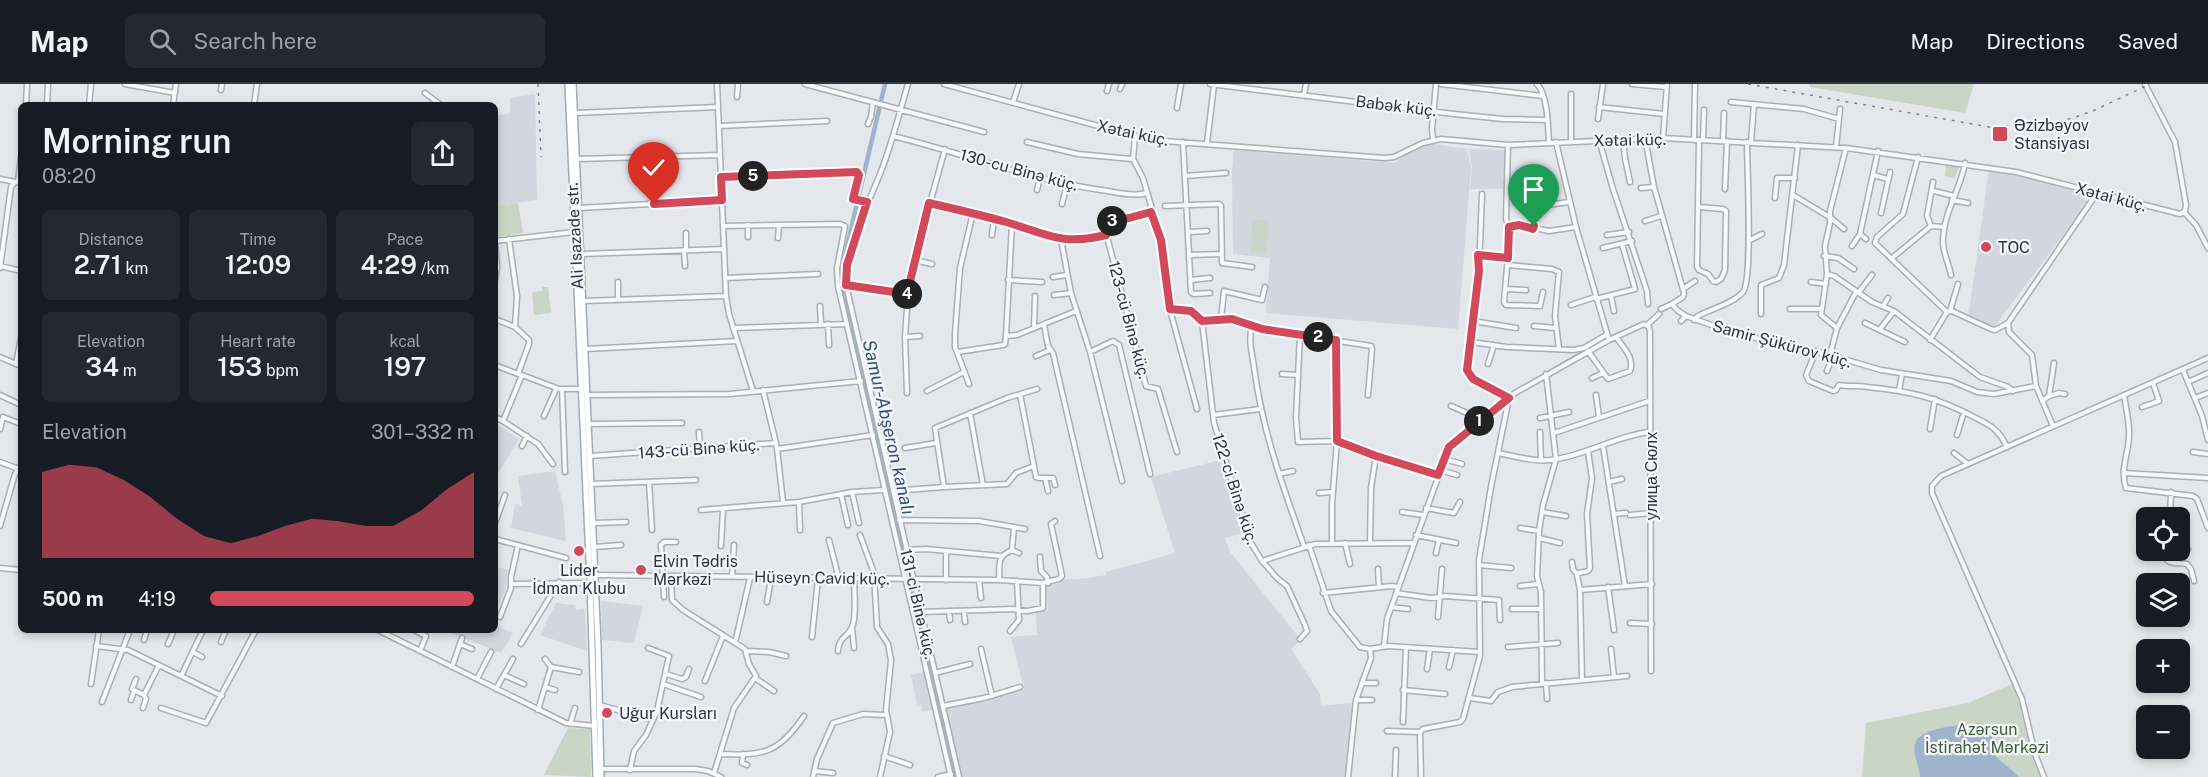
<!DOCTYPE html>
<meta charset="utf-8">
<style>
body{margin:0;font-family:"Public Sans",sans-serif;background:#242831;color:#f1f3f6;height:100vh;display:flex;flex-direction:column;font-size:22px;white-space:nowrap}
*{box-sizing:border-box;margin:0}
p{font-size:20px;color:#9ea1a6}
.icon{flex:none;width:33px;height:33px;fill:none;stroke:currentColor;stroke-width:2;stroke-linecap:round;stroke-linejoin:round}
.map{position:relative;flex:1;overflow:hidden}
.side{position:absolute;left:18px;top:18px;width:480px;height:531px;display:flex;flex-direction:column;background:#171b24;border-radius:9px;box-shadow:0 3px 9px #0003}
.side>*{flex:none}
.controls{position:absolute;left:2136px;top:423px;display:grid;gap:12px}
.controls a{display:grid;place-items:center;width:54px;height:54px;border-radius:9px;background:#171b24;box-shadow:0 3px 9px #0003;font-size:30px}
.pin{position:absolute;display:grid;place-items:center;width:51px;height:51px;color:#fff;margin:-62px -26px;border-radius:50% 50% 50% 0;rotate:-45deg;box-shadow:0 0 6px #0007}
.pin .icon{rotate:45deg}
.km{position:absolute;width:30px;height:30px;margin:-15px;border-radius:50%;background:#222;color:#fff;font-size:16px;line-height:30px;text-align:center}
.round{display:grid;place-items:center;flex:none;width:63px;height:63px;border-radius:9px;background:#242831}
.head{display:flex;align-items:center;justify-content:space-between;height:102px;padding:0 24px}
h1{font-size:33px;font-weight:600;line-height:45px}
.stats{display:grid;grid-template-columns:repeat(3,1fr);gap:9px;height:102px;padding:6px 24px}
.stats div{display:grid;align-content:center;border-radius:9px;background:#242831;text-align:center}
.stats b{font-size:26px;font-weight:600}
.stats small{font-size:16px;font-weight:400}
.stats p{font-size:16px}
.chart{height:168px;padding:12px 24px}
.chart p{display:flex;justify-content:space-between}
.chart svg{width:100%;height:108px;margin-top:6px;fill:#d1495b;opacity:.7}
ul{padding:0 24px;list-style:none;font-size:20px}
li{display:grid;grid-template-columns:96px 72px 1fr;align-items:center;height:45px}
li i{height:15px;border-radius:8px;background:#d1495b}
header{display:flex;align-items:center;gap:36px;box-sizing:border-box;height:84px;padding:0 30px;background:#171b24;border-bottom:2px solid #363941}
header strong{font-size:28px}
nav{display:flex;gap:33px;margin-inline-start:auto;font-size:21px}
.search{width:420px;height:54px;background:#242831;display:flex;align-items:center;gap:15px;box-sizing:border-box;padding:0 21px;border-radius:9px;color:#9ea1a6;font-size:22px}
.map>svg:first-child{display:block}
</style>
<header>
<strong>Map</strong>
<div class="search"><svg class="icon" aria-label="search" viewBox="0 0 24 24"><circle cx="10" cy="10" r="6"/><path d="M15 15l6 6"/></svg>Search here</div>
<nav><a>Map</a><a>Directions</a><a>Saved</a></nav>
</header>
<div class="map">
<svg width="2208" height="693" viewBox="0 0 2208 693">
<rect width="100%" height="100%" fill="#e4e7ec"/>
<!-- built -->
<path fill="#d2d6de" d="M535,10L537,116L495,122V32L510,29V14Z
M1433,60L1467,65L1471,84L1458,245L1266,229L1270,174L1233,170L1232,89L1234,66L1395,79L1406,69Z
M1469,65L1505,66L1504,105H1470L1472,84Z
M1989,85L2084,107L2082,113L2088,118L1995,242L1968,235Z
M495,339L519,355L499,388L495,386Z
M1221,376L1236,421L1234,424L1235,428L1239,430L1245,448L1225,454L1230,468L1301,556L1291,565L1320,610L1321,622L1351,619L1353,630L1345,693H962L946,625L1024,605L1011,553L1037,551L1036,529L1048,527L1046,502L1061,499V496L1088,494L1106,491V488L1175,469L1151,393Z
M555,387L563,421L566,457L511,444L515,419L522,422L518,392Z
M495,477L497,478V483L509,486L506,505L495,528Z
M601,517L643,522L634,559L602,556Z
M556,519L575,521L576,526L585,525L587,567L540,551Z
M495,541L513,549L501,569L444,546H495Z
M924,588L933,626L922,628L921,620L917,621L911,591Z"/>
<!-- green -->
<path fill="#c9d6c5" d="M1809,0H1974L1965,29L1810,3Z
M1948,80L1960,81L1954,95L1945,92L1946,81Z
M518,119L523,149L495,153V122Z
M1253,136L1269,137L1266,169L1250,168Z
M542,203H548L551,229L534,231L532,208L542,207Z
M2012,600C2027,629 2028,663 2041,693H1862L1866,639L1968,619Z
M568,644L590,645L591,693L544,691Z"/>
<!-- water -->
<path fill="#9fb4cc" d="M1981,639L1992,644C1991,680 1998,671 2019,693H1920C1920,682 1912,671 1915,660C1919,642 1965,641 1981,639Z"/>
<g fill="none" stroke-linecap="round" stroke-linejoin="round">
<!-- stream -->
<path stroke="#9fb4cc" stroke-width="1.5" d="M1509,310L1605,254"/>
<!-- canal -->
<path stroke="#9fb4cc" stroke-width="4.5" d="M885,0L840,192L954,693"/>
<defs>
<path id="minor" d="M125,0L175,9
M717,0L726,212L729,230L753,307
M805,0L984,48
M908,0C899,30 892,60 880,90C868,120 844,168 846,201L959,693
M944,0L1135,52L1164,57L1385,74L1394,73L1423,59L1441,55L1508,61L1663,54L1846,64L2016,88L2180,130L2185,127L2186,121L2175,58L2145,0
M1210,0L1454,30L1503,35L1547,36
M1441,0L1543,12
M1537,0C1548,11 1548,43 1549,59
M1632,0L1666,3
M1120,5L1122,0
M221,6L222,0
M1107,7L1109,0
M425,9L441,21
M1304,10L1306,0
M737,13L738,0
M1013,18L1019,0
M1731,18L1804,25L1839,35
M26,21L27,0
M47,21L48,0
M89,21L91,0
M173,21L176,0
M254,21L257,0
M1599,23L1664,30
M1177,24L1181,0
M575,29L718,23
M1598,35L1603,0
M868,40L871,33L873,18
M719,42L827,37
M893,52C963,69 1030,96 1101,106C1117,108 1132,113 1147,109
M1135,52L1133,75L1143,94L1161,156L1170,226L1191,227L1202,237L1232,235L1262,245L1371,262L1372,265L1368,311
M1645,54L1654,103L1684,209L1683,213L1672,220L1677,226L1686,232L1734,249L1830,271L1881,286L1951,297L1977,308L1994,310L2036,302
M1663,54L1667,0
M1623,55L1625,74L1630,98
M1433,56L1432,45L1436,0
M1599,56L1613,105L1647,207L1648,220
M1694,56L1695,0
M1703,56L1704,26
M1571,57V10
M1723,57L1724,29
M1027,58L1078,70L1132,75
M1183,58L1191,208L1194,210L1210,209
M1556,58L1576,143L1609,256
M1751,58L1754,20
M1207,59L1214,1
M1508,61L1506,135L1510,148L1504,218L1506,221L1540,222L1543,208
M1836,63L1840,25
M1918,73L1903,130L1877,153L1875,159L1947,228L1952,227L1991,245L1995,246L2008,239
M577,75L720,71
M1873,91L1888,95
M1185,92L1226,89
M721,93L855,88L859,91L853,115L867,118
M0,95L21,99
M18,98L21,73
M1529,98L1533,145
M1641,104L1654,103
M1725,105L1727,57
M1037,106L1040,93
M1934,107L1954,112
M1482,110L1479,187L1467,286L1473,295L1509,314
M1793,111L1831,134L1844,145
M1775,114L1777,94H1795
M1952,116L1968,119
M929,119C955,125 981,131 1006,138C1047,149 1060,162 1106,151
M1062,120L1067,100
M1165,122L1219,120L1221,122L1222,179L1252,183
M1532,123L1569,118
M1699,123L1723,125L1726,127L1725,186L1721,195L1716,198L1713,197L1708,190L1699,186L1697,183L1699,56
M579,124L722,116
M1151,127L1129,134L1106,138L1105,145L1146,302L1158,305L1177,368
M2184,128L2196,141L2208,164
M1881,129L1890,88
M1645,137L1661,132
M748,141V153
M724,142L840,140L845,142L837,184L838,202L951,693
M1931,142L1927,132L1933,98
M1509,143L1519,141L1549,147L1576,143
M1189,148L1207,147
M686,149V166
M992,151L994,135
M1607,151L1629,148
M778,154L779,141
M1061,155L1071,209L1090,268L1122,397
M1866,155L1860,150L1878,67
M1750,156L1762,150
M495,157L574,148
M495,158L497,184L495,196
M1852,162L1860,150
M1603,164L1632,157
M684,166L685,182
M581,170L724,165
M1190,171L1221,170
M1478,171L1508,174
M1824,172L1838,174L1854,185
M1892,174L1931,142L1944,143
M914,176L932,180
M1508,181L1552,185L1559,188L1555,232L1559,265
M0,182L21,187
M0,184L11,103L14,99
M1827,190L1834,192L1872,218L1894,227L1980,293L2008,303L2013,307
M1951,191C1949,180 1943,169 1943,158C1943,129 1960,107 1965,79
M1053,193L1067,191
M726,194L818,190
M1008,196L1042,198
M1191,196L1210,194
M618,198V216
M1811,198L1826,200
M846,201L907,210
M1505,205L1526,206
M1683,205L1695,197
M1858,209L1872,191
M1054,211L1071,209
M1611,212L1614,227
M1596,215L1635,205L1622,160
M583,217L726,212
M1571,221L1595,213
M820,222L821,240
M1883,222L1888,214
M1661,225L1672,220
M1790,225H1821
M1170,226L1197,325
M1950,227L1958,200
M1761,230V201L1779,194L1784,181L1798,61
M495,235L515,243
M1221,235L1224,207L1262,216L1265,203
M1694,236L1698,232C1711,225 1734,219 1743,208C1753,195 1747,82 1747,58
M1202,237L1214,339L1251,459L1262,477L1277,494L1287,502L1305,541L1307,547L1300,555
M1473,237L1516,244
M1681,237L1686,232
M1865,239L1905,258
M828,240L829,261
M1044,241L1048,262L1053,269L1100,472
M1647,241L1659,230
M1252,242C1248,255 1252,270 1254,283C1262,346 1283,403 1304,462
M1534,242L1555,244
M733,244L847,240
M1034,244L1035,212
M1837,244L1856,208
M1880,245L1894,227
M1300,250L1296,334L1298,358L1337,357L1376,372L1438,391
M1006,252L1012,140
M905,253L920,252
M1930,256L1947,228
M1471,258L1507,263L1573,266L1584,264L1606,251
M586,265L737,257
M1588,267L1608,295L1630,287C1635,274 1623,263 1616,253
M1816,267L1806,291L1809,297L1833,307L1836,306L1839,301C1850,303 1857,301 1867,303C1909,307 1936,313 1974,333C1991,342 1998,344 2007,363
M958,268L1003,261L1005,260L1006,252L1017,251L1076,227
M1090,268L1113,257L1119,261L1150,390
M1830,271L1837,244L1821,231L1827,190L1825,162L1830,139V127L1846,64
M1036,272L1050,266
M0,273L21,282
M16,280L21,254
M1488,280L1494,261
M495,281L518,290
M2183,286L2202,332L2208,356
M1827,287L1833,272
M1282,290L1298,291
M522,291L559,305H581
M1592,294L1603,289
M2188,298L2208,289
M969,300L955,263V250L960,184L973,129
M562,305L565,388
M763,306L776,359
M927,307L964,288
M1899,307L1902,290
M907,309L905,253L909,195L945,65
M1020,310L1036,393L1039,394H1053L1055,401
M0,311L21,321
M588,311L730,310L861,297
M1596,311L1599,333
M2124,311C2126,325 2130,339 2129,353C2128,371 2120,386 2126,404L2193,412L2197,415L2208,444
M2049,312L2059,309L2065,310
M2195,314L2208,309
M2042,317L2049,312L2054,279
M1451,322L1481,335
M2142,323L2159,317L2153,299
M970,329L983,401
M1213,331L1260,325
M544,332L556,305
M495,333L503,337L522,291L518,290L529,260V256L515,243L517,212L509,155
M1540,334L1569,328
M503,337L538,360L553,380
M589,340L682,339
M2053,342L2036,302L2032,271L2009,248L2008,239L2097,109
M0,345L3,333L21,340
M1930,345L1935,315
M699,348L700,365
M1540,348L1541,376
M1554,349L1649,317
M1957,351L1964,328
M522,362L527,352
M1603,362L1625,502
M905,364L936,359
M777,365L783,418
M2193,368L2208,370
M1498,369C1514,372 1533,378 1550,376C1585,372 1615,352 1650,348
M1954,369L1968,380
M590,372L776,359L777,365L873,351
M1444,375L1462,380
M0,378L19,385
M1440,386L1457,391
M2124,389L2208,394
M1279,390L1293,387
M1045,394L1048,407
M649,398L652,446
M1609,398L1622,395
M591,400L696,396
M944,403L935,344L1007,314L1037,305
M893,407L944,403L1007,400L1016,389L1034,382
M852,408L859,439
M1319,409L1333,408
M841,410L848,441
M799,418L800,446
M1426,424L1454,429L1460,418
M701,426L799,418L852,408L884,406
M1402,428L1423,431
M1542,428L1566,432
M1614,430L1626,429
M1630,431L1651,429
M2170,434L2171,408
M899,436L979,437L1025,445
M495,439L505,411
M593,439L626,438
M0,442L15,390L21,381
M1520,444L1539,447
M860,451L874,489L877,543L888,560L891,576L886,626L890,648L880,693
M1416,451L1456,459
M1539,454L1560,459
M495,455L566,474
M829,456L839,495
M1332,459V420L1337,357L1336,256
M1345,459L1350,480
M1370,459L1371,404L1376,372
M1309,461L1331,527L1360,563L1370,565L1388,562L1480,568
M721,462L723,425
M594,463L621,461
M2180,465H2188
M906,466L926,465L1001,472
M1012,466L1019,469
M2166,466C2164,483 2175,478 2187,480L2191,485L2194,497
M946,467V496
M1436,469L1439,456
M1040,473L1041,487L1047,493L1048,499
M1262,477L1315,460L1413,459
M1572,478L1573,485L1577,490
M1479,481L1511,484
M0,484L21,486
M1378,485L1379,503
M595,491L999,496L1043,499L1059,495L1062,492L1051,440L1055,437
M671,493L672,516L683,526L745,565L749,580L756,592L734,624L714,689
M732,493L734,461
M979,496L981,514
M999,496C1000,480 996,473 1012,466L1014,443
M512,500L590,499
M1520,502L1538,500
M1608,503L1614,546
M1580,506L1652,500
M1323,509L1392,502L1398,503
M1396,509L1431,514L1445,512L1499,516L1500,536
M664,513L661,461L664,458H676
M767,518L771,494
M1391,523L1408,525
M1512,525H1541
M949,527L950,536
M964,527L965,538
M921,528L1013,525L1027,527L1043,524V499
M500,533L511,504V493L518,461
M1438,533L1442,485
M1630,539L1652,540
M852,544L854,564
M378,546L566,639L595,642
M414,546L426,552L420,567
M1010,547L1019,536L1017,497
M812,553L818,495
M144,556L147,546
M221,558L226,546
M735,559L750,494
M168,560L174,546
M460,560L472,565
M521,560L559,498
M96,562L128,566L222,612
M1384,562L1387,535L1449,363L1515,309L1609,256L1644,240L1649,243L1650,248L1651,587
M1508,563L1558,559
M981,565L992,612
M1611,565L1614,593
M746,567L769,568L786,572
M838,567C839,552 848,554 852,543C857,533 854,507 854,495
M193,568L202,573
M545,575L551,583
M452,583L462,554
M1449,583L1453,566
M1427,585L1430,565
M935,589L970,580
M666,590L682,595L686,593L689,585
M504,591L524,600
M181,592L203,546
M755,594L774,607
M136,595L132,605L144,611L159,581
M477,595L491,568
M1582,595L1580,506L1577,491L1579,489L1588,487L1590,484L1587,430L1592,394L1588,367
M705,597L723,552
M1362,599H1376
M1542,599L1541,508L1537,492L1539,447L1543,421L1556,375L1546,290
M1546,599L1547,615
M91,600L99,546
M663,600L701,613
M545,603L555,606
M496,605L513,575
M1403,606L1445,610
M1470,614L1491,617L1498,608L1512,603L1627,592
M131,616L134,607
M1356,616H1372
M102,618L130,546
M600,621L653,636
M943,622L984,614L1020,603
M143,624L146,615L144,611
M161,624L206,639L256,546
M538,626L551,583L579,588
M1403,638L1406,563
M570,640L575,624
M1387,647L1420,648
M720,670C764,672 779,669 804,632
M743,670L742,679L747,681
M884,672L910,681
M601,685H695L708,687L721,693
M630,686L634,667L646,651L657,627L669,572L648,564
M814,687L833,689
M813,693L817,675L833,639L863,630L886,631
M938,693L951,690
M1348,693L1356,616L1371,574L1370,565
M1395,693L1396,666
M1421,693L1420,648L1423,645L1460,638L1463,635L1480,572L1479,476L1491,403L1509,314
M2044,693L2035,670L2022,615L1932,409V402L1941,392L2208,274"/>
<path id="major" d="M568,0L590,499L596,693
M573,0L598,561L601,693"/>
</defs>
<!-- minor casing -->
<use href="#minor" stroke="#a9aeb7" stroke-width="7"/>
<!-- major casing -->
<use href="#major" stroke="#a3abb8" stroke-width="8"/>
<!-- minor -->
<use href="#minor" stroke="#f7f8fa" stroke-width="4"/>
<!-- major -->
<use href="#major" stroke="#fff" stroke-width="5"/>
<!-- rail -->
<path stroke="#7d8696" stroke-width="1.5" stroke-dasharray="3 6" stroke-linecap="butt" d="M538,0L541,73
M1748,0L1989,43L2048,40L2073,34L2095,26L2150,0"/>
</g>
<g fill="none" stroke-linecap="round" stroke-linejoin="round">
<defs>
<path id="route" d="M654,120L722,116L721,93L857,88L859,91L853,115L867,118L847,181L846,201L907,210L929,119C955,125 981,131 1006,138C1047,150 1061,162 1106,151L1104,142L1106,138L1129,134L1151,128L1161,156L1170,225L1191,227L1202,237L1232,235L1262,245L1336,256L1337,357L1376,372L1438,391L1449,363L1509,314L1473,295L1467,286L1479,187L1478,171L1508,174L1509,143L1519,141L1533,145L1534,142"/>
</defs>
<!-- route casing -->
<use href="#route" stroke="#fff" stroke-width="12"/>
<!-- route -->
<use href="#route" stroke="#d1495b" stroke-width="8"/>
</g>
<!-- markers -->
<g fill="#d1495b" stroke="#f4f6f9" stroke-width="2">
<rect x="1992" y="42" width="16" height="16" rx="3"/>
<circle cx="1986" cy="163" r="6"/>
<circle cx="579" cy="467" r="6"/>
<circle cx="641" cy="486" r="6"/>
<circle cx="607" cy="629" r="6"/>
</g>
<g text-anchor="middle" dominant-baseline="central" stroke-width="4.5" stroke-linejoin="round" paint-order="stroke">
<!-- street labels -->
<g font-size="16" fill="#2b3445" stroke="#f4f6f9">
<text transform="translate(1396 22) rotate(7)">Babək küç.</text>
<text transform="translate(1133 49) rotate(12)">Xətai küç.</text>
<text transform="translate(1630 56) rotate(-1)">Xətai küç.</text>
<text transform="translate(1019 86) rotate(15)">130-cu Binə küç.</text>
<text transform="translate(2111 113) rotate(15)">Xətai küç.</text>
<text transform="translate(575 152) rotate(-93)">Ali Isazade str.</text>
<text transform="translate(1129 236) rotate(75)">123-cü Binə küç.</text>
<text transform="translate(1782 260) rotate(15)">Samir Şükürov küç.</text>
<text transform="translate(699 365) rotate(-4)">143-cü Binə küç.</text>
<text transform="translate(1651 392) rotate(-90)">улица Сюлх</text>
<text transform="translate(1235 405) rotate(72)">122-ci Binə küç.</text>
<text transform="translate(822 494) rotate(1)">Hüseyn Cavid küç.</text>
<text transform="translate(918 520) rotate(77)">131-ci Binə küç.</text>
</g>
<!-- poi labels -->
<g font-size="16" fill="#2b3445" stroke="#f4f6f9" text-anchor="start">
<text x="2014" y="41">Əzizbəyov<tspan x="2014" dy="18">Stansiyası</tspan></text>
<text x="1998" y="163">TOC</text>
<text x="653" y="477">Elvin Tədris<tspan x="653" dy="18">Mərkəzi</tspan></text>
<text x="579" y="486" text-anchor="middle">Lider<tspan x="579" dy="18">İdman Klubu</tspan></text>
<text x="619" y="629">Uğur Kursları</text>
</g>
<!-- park labels -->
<g font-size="16" fill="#3f6138" stroke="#f4f6f9">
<text x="1987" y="645">Azərsun<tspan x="1987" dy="18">İstirahət Mərkəzi</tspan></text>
</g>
<!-- water labels -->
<g font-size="18" font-style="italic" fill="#34527a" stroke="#f4f6f9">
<text transform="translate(889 343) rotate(77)">Samur-Abşeron kanalı</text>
</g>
</g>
</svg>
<div class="controls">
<a><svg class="icon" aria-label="locate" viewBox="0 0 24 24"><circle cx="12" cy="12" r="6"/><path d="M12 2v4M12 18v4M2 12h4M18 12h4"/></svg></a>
<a><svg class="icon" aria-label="layers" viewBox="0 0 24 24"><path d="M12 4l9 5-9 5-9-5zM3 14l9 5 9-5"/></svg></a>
<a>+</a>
<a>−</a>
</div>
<div class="pin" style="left:1534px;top:142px;background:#1e9e55"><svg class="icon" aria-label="arrive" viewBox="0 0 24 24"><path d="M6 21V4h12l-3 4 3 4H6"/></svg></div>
<div class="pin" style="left:654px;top:120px;background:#d93025"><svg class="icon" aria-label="check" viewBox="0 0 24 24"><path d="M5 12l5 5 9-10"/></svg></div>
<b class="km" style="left:1479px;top:337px">1</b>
<b class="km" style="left:1318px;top:253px">2</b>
<b class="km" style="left:1112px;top:137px">3</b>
<b class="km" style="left:907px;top:210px">4</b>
<b class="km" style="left:753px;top:92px">5</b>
<section class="side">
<div class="head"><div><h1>Morning run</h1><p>08:20</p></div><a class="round"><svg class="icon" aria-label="share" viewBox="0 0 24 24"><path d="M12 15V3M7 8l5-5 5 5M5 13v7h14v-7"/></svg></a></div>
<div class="stats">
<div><p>Distance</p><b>2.71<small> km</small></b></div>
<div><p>Time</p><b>12:09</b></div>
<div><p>Pace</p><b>4:29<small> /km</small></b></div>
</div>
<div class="stats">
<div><p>Elevation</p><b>34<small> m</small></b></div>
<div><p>Heart rate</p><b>153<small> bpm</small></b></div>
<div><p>kcal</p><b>197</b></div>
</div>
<div class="chart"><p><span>Elevation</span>301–332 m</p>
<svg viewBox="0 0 160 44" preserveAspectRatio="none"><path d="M0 44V9L10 6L20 7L30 12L40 19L50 28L60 35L70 38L80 35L90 31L100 28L110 29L120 31L130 31L140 25L150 16L160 9V44z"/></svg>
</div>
<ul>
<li><b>500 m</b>4:19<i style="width:100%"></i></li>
</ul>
</section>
</div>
